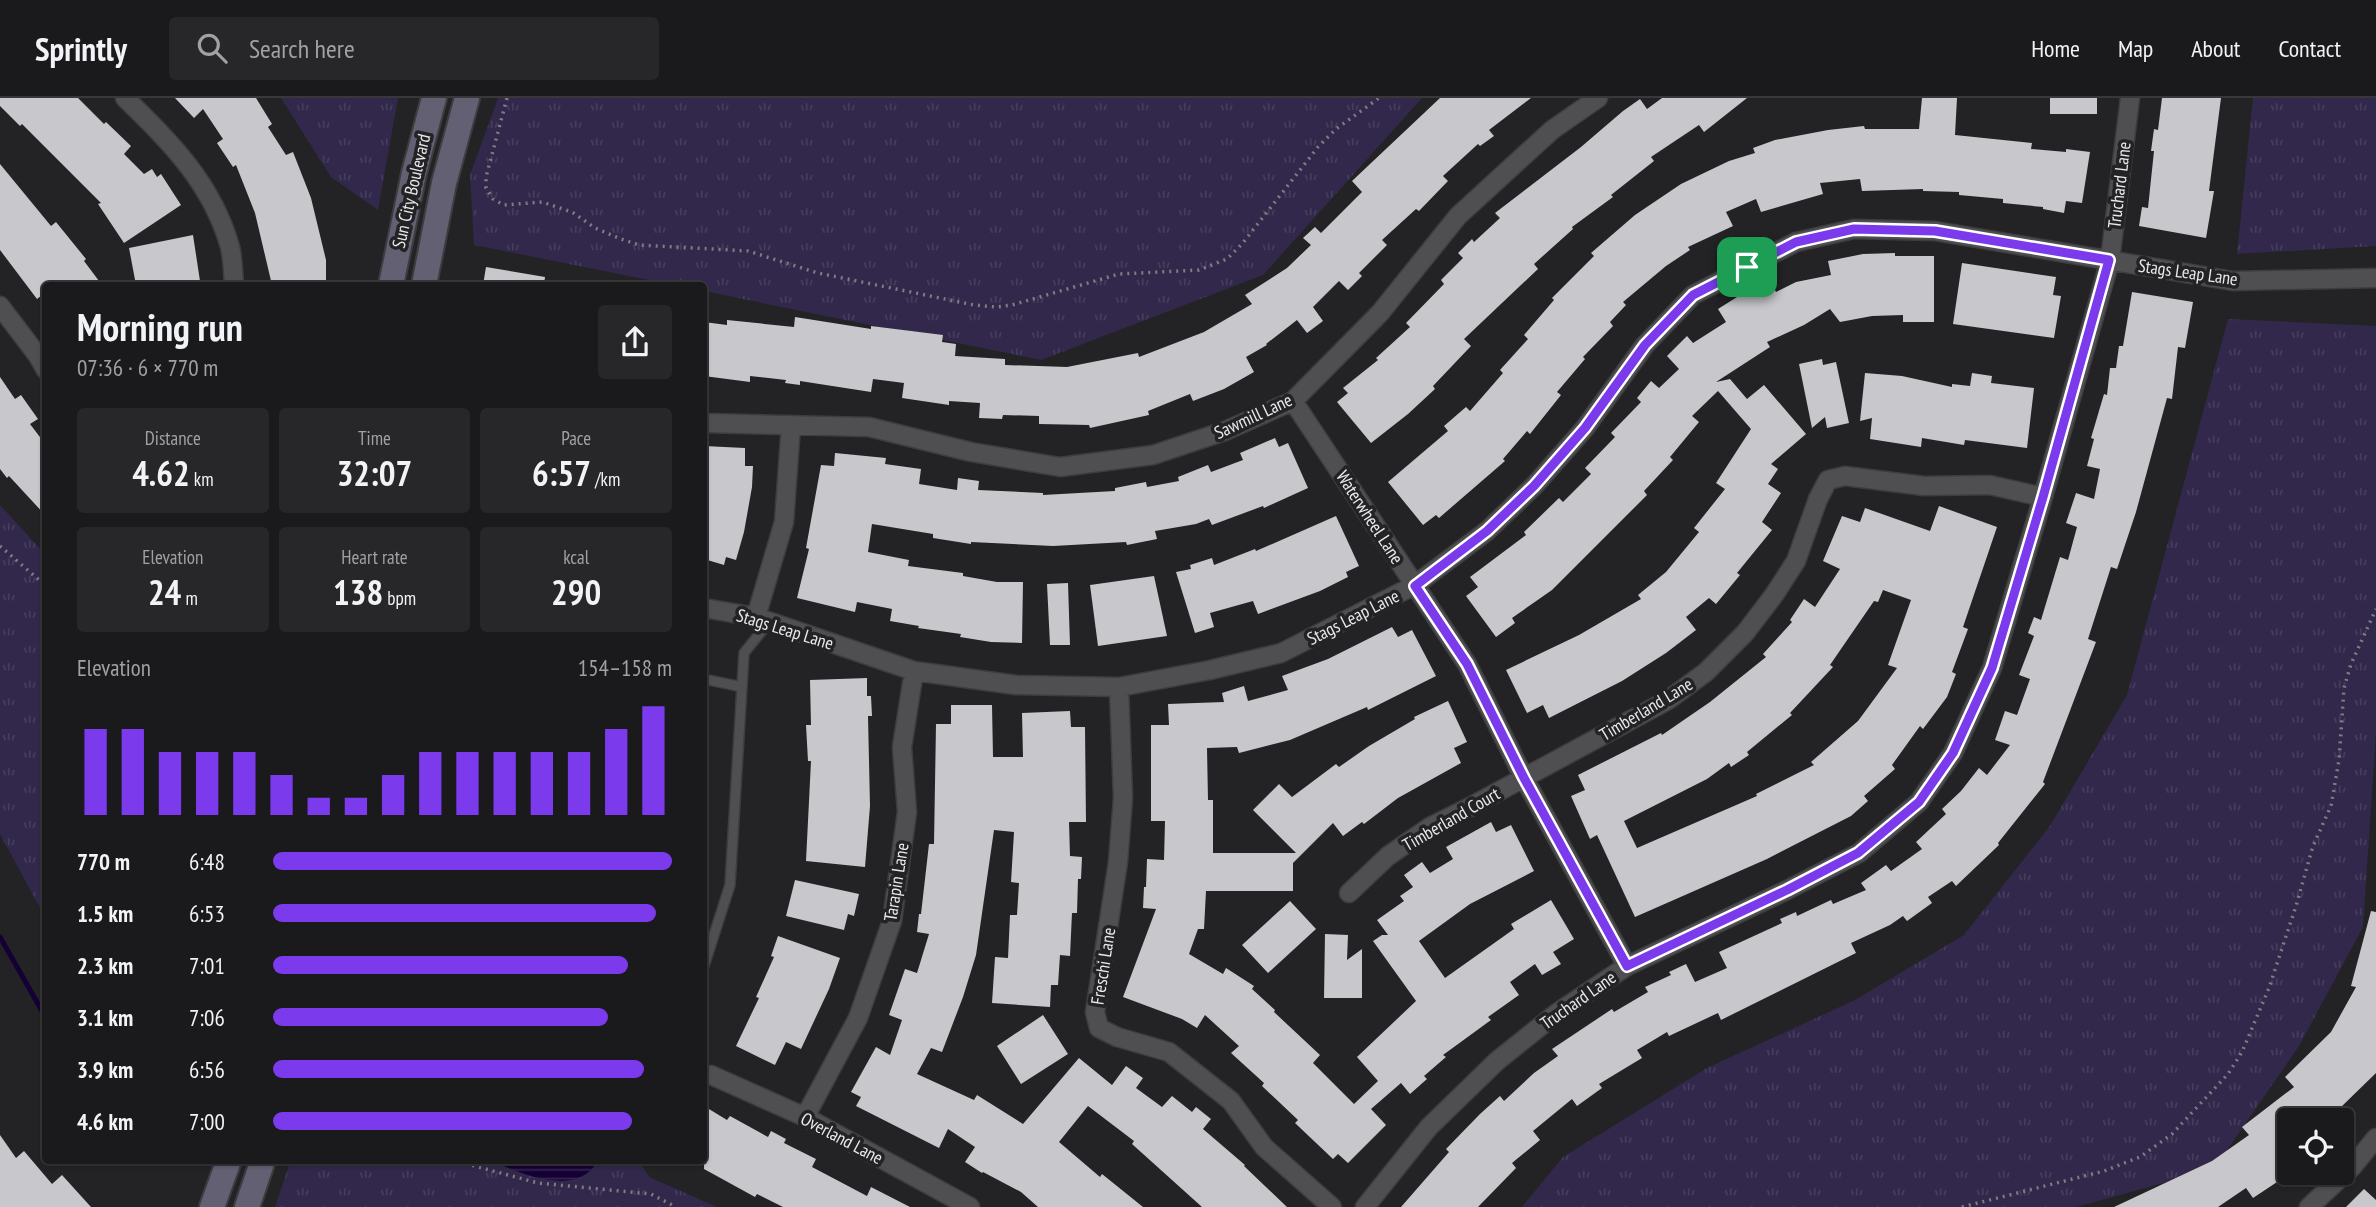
<!DOCTYPE html>
<meta charset="utf-8">
<style>
body{margin:0;font-family:"PT Sans Narrow",sans-serif;background:#272729;color:#f1f3f6;height:100vh;display:flex;flex-direction:column;font-size:26px;white-space:nowrap}
*{box-sizing:border-box;margin:0}
p{font-size:23px;color:#9fa1a3}
.icon{flex:none;width:38px;height:38px;fill:none;stroke:currentColor;stroke-width:2;stroke-linecap:round;stroke-linejoin:round}
.map{position:relative;flex:1;overflow:hidden}
.side{position:absolute;left:42px;top:184px;width:665px;height:882px;display:flex;flex-direction:column;background:#1a1a1c;border-radius:7px;box-shadow:0 2px 5px #0004,0 0 0 2px #38383b}
.side>*{flex:none}
.controls{position:absolute;left:2277px;top:1010px;display:grid;gap:14px}
.controls a{display:grid;place-items:center;width:77px;height:77px;border-radius:7px;background:#1a1a1c;box-shadow:0 2px 5px #0004,0 0 0 2px #38383b;font-size:35px}
.pin{position:absolute;display:grid;place-items:center;width:60px;height:60px;color:#fff;margin:-30px;border-radius:14px;box-shadow:0 4px 10px #0006}
.round{display:grid;place-items:center;flex:none;width:74px;height:74px;border-radius:7px;background:#272729}
.overview{display:flex;align-items:center;justify-content:space-between;height:119px;padding:0 35px}
h1{font-size:38px;font-weight:700;line-height:52px}
.stats{display:grid;grid-template-columns:repeat(3,1fr);gap:10px;height:119px;padding:7px 35px}
.stats div{display:grid;align-content:center;border-radius:7px;background:#272729;text-align:center}
.stats b{font-size:35px;font-weight:700}
.stats small{font-size:19px;font-weight:400}
.stats p{font-size:19px}
.chart{height:196px;padding:14px 35px}
.chart p{display:flex;justify-content:space-between}
.chart svg{width:100%;height:126px;margin-top:7px;stroke:#7c3aed;stroke-width:6}
ul{padding:0 35px;list-style:none;font-size:23px}
li{display:grid;grid-template-columns:112px 84px 1fr;align-items:center;height:52px}
li i{height:18px;border-radius:9px;background:#7c3aed}
header{display:flex;align-items:center;gap:42px;box-sizing:border-box;height:98px;padding:0 35px;background:#1a1a1c;border-bottom:2px solid #38383b}
header strong{font-size:33px}
nav{display:flex;gap:38px;margin-inline-start:auto;font-size:24px}
.search{width:490px;height:63px;background:#272729;display:flex;align-items:center;gap:18px;box-sizing:border-box;padding:0 24px;border-radius:7px;color:#9fa1a3;font-size:26px}
.map>svg:first-child{display:block}
</style>
<header>
<strong>Sprintly</strong>
<div class="search"><svg class="icon" aria-label="search" viewBox="0 0 24 24"><circle cx="10" cy="10" r="6"/><path d="M15 15l6 6"/></svg>Search here</div>
<nav><a>Home</a><a>Map</a><a>About</a><a>Contact</a></nav>
</header>
<div class="map">
<svg width="2376" height="1109" viewBox="0 0 2376 1109">
<defs>
<pattern id="grass-tufts" width="24" height="20" patternUnits="userSpaceOnUse" patternTransform="scale(1.75)"><rect width="24" height="20" fill="#31284b"/><path d="M3 7l-1-3M5 7V3M7 7l1-3M15 17l-1-3M17 17v-4M19 17l1-3" fill="none" stroke="#453d5c"/></pattern>
<pattern id="water-rules" width="6" height="5" patternUnits="userSpaceOnUse" patternTransform="scale(1.75)"><rect width="6" height="5" fill="#140034"/><path d="M0 2.5h6" fill="none" stroke="#362552"/></pattern>
</defs>
<rect width="100%" height="100%" fill="#232225"/>
<!-- grass -->
<path fill="url(#grass-tufts)" d="M281,0H398L378,112L331,79Z
M498,0H1422L1263,177L1041,262L704,193V187H674L474,147L470,77Z
M2253,0H2376V148L2237,156Z
M2228,221L2376,228V635L2363,829L2299,948L2214,1071L2076,1109H1522L1563,1059L1707,970L1855,902L1964,837L2050,728L2127,597Z
M0,407L45,456V819L0,736Z
M291,1062H639L649,1079L717,1109H275Z"/>
<!-- water -->
<path fill="url(#water-rules)" d="M492,1062H598C580,1100 519,1077 492,1062Z"/>
<g fill="none" stroke-linecap="round" stroke-linejoin="round">
<!-- stream -->
<path stroke="#140034" stroke-width="5" d="M0,839L46,920"/>
</g>
<!-- building -->
<path fill="#c8c7cb" fill-rule="evenodd" d="M0,0H78L104,26L106,24L131,48L124,56L144,76L152,71L157,79L161,76L181,107L124,145L98,106L101,105L22,26L20,28L0,8Z
M175,0H256L272,26L268,29L286,57L293,54L311,100L326,162V187H272L255,115L236,67L233,69L217,45L223,41L203,11L194,20Z
M1440,0H1531L1489,32L1494,38L1480,48L1478,46L1443,78L1448,83L1419,113L1416,111L1382,142L1387,147L1359,175L1362,178L1348,192L1339,183L1313,209L1323,223L1307,235L1297,222L1266,246L1267,247L1246,259L1254,274L1224,291L1193,303L1190,296L1148,313L1149,317L1090,330L1089,327L1039,326V318L1003,317L1002,321L979,320L980,305L949,303V307L902,300L904,285L873,281L871,294L800,283V287L785,285L786,282L750,278V284L704,278V224L727,227V222L794,229L795,219L871,231V228L943,237L942,244L956,246L955,258L1005,261V267L1067,269L1138,255L1139,259L1204,234L1252,206L1245,197L1287,170L1311,147L1303,140L1315,129L1321,135L1362,94L1352,83Z
M1662,0H1747L1704,34L1699,27L1651,59L1654,63L1611,97L1613,99L1572,129L1573,131L1534,166L1538,171L1464,241L1471,248L1433,288L1435,291L1408,316L1371,345L1337,304L1348,295L1343,290L1378,262L1376,260L1410,229L1406,225L1444,186L1441,182L1463,160L1458,155L1472,141L1474,144L1500,120L1495,115L1581,49L1623,13L1640,1L1647,11Z
M1922,0H1957L1955,37L2032,45L2031,51L2066,54V51L2090,54L2082,105L2066,103L2064,115L2043,111V109L2003,105V101L1959,97V94L1923,93V91L1862,93L1860,81L1820,85L1823,96L1761,114L1756,101L1726,114L1733,128L1688,149L1690,152L1666,168L1623,204L1626,207L1610,224L1613,228L1583,259L1585,261L1557,294L1561,297L1530,336L1527,333L1503,361L1505,363L1439,420L1436,417L1423,427L1388,384L1448,333L1444,328L1466,309L1470,313L1503,275L1500,272L1528,241L1524,237L1554,202L1552,200L1594,158L1591,155L1635,117L1681,86L1729,63L1755,55L1753,50L1775,42L1828,32L1864,28L1865,31H1919Z
M2050,0H2097V16H2050Z
M2162,0H2221L2209,93H2214L2206,140L2139,128L2142,109L2148,110L2154,53H2151L2154,31L2158,32Z
M0,66L51,128L56,124L86,161L84,163L102,187H46V194L37,201L0,152Z
M193,137L200,183L180,187H136L129,150Z
M1895,155V158H1934V224H1903V217L1872,218L1840,224L1830,211L1804,227L1767,244L1770,249L1716,284L1730,281L1747,301L1764,287L1806,336L1771,366L1778,371L1768,386L1781,395L1762,424L1772,432L1737,475L1740,477L1716,506L1709,500L1686,519L1696,532L1666,555L1622,583L1549,620L1543,607L1527,615L1506,572L1579,537L1641,501L1638,497L1666,474L1699,434L1694,430L1725,391L1716,385L1751,331L1718,293L1692,318L1699,324L1670,359L1673,362L1644,393L1647,397L1552,492L1512,520L1515,525L1496,539L1466,498L1478,489L1470,479L1526,437L1524,434L1559,400L1563,404L1591,376L1585,370L1615,339L1611,335L1641,304L1637,300L1651,283L1659,290L1679,271L1667,258L1687,238L1693,245L1726,224L1718,211L1745,194L1770,182L1776,194L1796,184L1831,177L1828,163L1863,156Z
M1962,165L2056,179L2053,197L2061,198L2054,240L1953,226Z
M486,169L545,179L544,187H483Z
M2132,194L2193,204L2185,250L2178,249L2172,301L2167,300L2136,414L2117,471L2111,469L2088,541L2096,544L2043,684L2045,686L1998,745L1999,747L1956,788L1952,783L1928,799L1932,805L1907,823L1903,818L1890,827L1851,845L1856,855L1721,922L1718,915L1669,938L1667,934L1637,952L1642,960L1599,986L1602,990L1577,1008L1572,1001L1533,1033L1540,1042L1512,1065L1516,1070L1478,1109H1401L1449,1054L1446,1051L1480,1016L1500,998L1504,1003L1534,975L1558,958L1552,951L1612,911L1614,914L1648,894L1645,889L1671,877L1669,874L1686,866L1695,884L1727,870L1719,854L1782,825L1780,821L1796,814L1797,818L1831,802L1833,806L1866,792L1861,785L1886,767L1891,773L1922,751L1916,744L1946,716L1942,711L1961,693L1979,670L1987,677L2010,647L1995,642L2005,613L2017,617L2030,581L2019,577L2034,538L2028,535L2034,519L2041,522L2060,459L2068,462L2077,429L2066,425L2076,395L2094,401L2100,371L2087,368L2094,341L2091,340L2104,296L2107,297L2110,270H2116L2119,248H2123Z
M1822,261L1823,267L1836,264L1849,325L1827,330L1825,319L1812,330L1799,266Z
M1865,275L1902,278L1952,289V286L1970,288L1972,275L1992,278L1991,285L2034,290L2027,350L1965,342L1964,347L1922,340L1921,349L1870,341L1872,320L1860,323Z
M0,279L15,301L21,297L38,321L30,326L46,347V418L9,378L7,380L0,371Z
M1275,340L1279,349L1288,345L1308,390L1264,410L1263,408L1212,427L1209,421L1196,426L1155,433L1157,441L1127,447L1126,444L1053,448L971,444V446L933,440V436L872,426L868,454L909,462L908,468L963,475V478L997,484H1023L1022,545L991,544L960,539L961,536L918,530L919,528L890,523L892,511L857,504L855,514L797,500L809,451L806,450L821,367L834,368L835,355L886,360L885,366L921,371L919,386L957,392L958,380L979,383L978,392L1043,395V397L1115,393V390L1146,384L1147,389L1179,383L1178,379L1208,367L1211,374L1243,362L1240,355Z
M704,348L745,350V368H753L752,389L744,434L736,462L726,459L724,467L704,461Z
M1939,408L1997,429L1963,529L1968,531L1952,574L1956,576L1947,599L1923,631L1920,628L1892,667L1895,671L1864,698L1868,703L1851,718L1767,761L1635,819L1597,737L1590,741L1571,698L1585,692L1578,677L1661,635L1662,637L1710,604L1766,559L1763,556L1792,524L1790,522L1804,501L1815,509L1840,471L1823,463L1842,418L1860,424L1865,410L1930,433ZM1883,492L1911,502L1888,567L1897,570L1858,623L1811,664L1814,667L1756,696L1757,698L1637,750L1624,723L1707,681L1729,665L1731,669L1749,657L1747,654L1792,617L1790,615L1833,569L1830,567L1874,503L1878,504Z
M1336,418L1359,468L1346,474L1348,479L1320,493L1258,516L1253,503L1210,515L1214,529L1195,535L1176,474L1191,471L1190,467L1212,460L1214,467L1255,451L1256,453Z
M1154,478L1167,538L1098,548L1090,487Z
M1068,485L1070,547H1050L1047,486Z
M1392,529L1398,539L1412,532L1436,578L1368,612L1367,609L1290,642L1239,655L1237,649L1207,650L1208,702H1213V755H1296L1253,712L1279,686L1292,699L1336,666L1339,669L1369,648L1415,621L1414,619L1448,603L1467,644L1454,650L1461,665L1398,700L1364,726L1362,724L1343,738L1333,725L1293,765V793H1206L1204,831H1198L1189,856L1223,876L1226,870L1254,888L1252,891L1275,912L1274,914L1320,957L1313,965L1354,1006L1378,983L1357,959L1416,903L1373,843L1382,837H1388L1377,822L1404,803L1400,798L1413,789L1404,777L1422,764L1430,775L1453,761L1446,749L1491,724L1496,734L1511,727L1534,773L1470,806L1419,843L1445,880L1514,831L1511,826L1551,802L1574,841L1553,854L1561,866L1542,877L1535,866L1510,884L1519,897L1488,919L1491,922L1443,957L1446,959L1424,978L1427,981L1410,996L1401,985L1371,1011L1386,1027L1348,1065L1338,1056L1333,1061L1295,1025L1298,1022L1262,988L1264,985L1231,955L1239,948L1205,917L1197,930L1182,921L1123,899L1156,811L1143,810L1144,789H1146L1147,761L1164,762L1165,723H1151V627H1169L1168,606L1224,604L1222,595L1244,588L1248,603L1288,592L1282,578L1328,561Z
M867,580V598H871L872,618H868L870,708L865,769L806,763L811,663H808L806,627H811L810,582Z
M951,607H992L993,659H1023L1022,615L1070,613L1071,629H1085L1086,724H1069L1070,758L1082,759L1081,781H1078L1077,815H1072L1070,858L1060,857L1058,887H1051L1050,909L992,905L995,859L1008,860L1010,817H1017L1019,785L1011,784L1014,734L994,732L976,857L963,899L942,954L931,950L917,976L974,1002L977,997L1023,1026L1079,960L1112,987L1126,968L1143,980L1136,990L1162,1009L1172,998L1192,1014L1196,1009L1211,1021L1203,1031L1245,1067L1244,1068L1287,1109H1202L1132,1046L1134,1043L1088,1008L1059,1044L1100,1079L1102,1076L1143,1109H1038L1021,1094L983,1074L982,1075L965,1064L975,1049L948,1031L939,1050L856,1008L861,999L851,994L876,949L890,957L902,922L889,917L905,871L917,875L929,836L917,834L919,816H921L929,746H934L936,626H951Z
M795,782L859,796L854,818L848,816L844,832L786,818Z
M1290,803L1316,831L1268,875L1242,847Z
M2371,813L2376,814V975L2340,1010L2351,1022H2289V1076L2253,1100L2246,1090L2218,1109H2114L2212,1063L2249,1037L2242,1029L2294,989L2285,979L2331,934L2356,889L2351,888Z
M1325,836L1348,837L1347,862L1362,851V900H1324Z
M778,838L840,860L829,891L801,951L786,944L775,967L736,948L759,900L756,899L774,859L771,858Z
M1043,917L1068,956L1021,986L997,948Z
M704,1008L727,1022L730,1018L768,1039L771,1033L786,1041L784,1045L816,1061L812,1069L867,1098L871,1089L910,1109H783L757,1096L755,1099L704,1071Z
M0,1037L16,1060L24,1053L52,1086L62,1077L91,1109H0Z
M2364,1091L2376,1102V1109H2346Z"/>
<g fill="none" stroke-linecap="round" stroke-linejoin="round">
<defs>
<path id="lane" d="M704,581L742,589
M704,868L730,787L744,555L769,524"/>
<path id="street" d="M125,0C171,45 212,85 230,149C233,161 233,175 234,187
M0,208L38,258L46,272
M1293,303L1467,566L1524,680L1627,868
M704,325L869,329L971,354L1060,369L1153,357L1225,333L1293,303L1380,215L1458,118L1552,32L1598,0
M704,510L756,519L914,573L1016,587L1119,589L1210,572L1281,555L1415,487L1487,433L1534,388L1585,330L1645,247L1693,197L1796,144L1854,131L1935,133L2233,183L2376,180
M756,519L784,424L791,327
M1119,589L1123,700L1118,764L1095,914L1099,930L1117,939L1169,954L1231,1003L1264,1049L1332,1109
M1349,795L1388,758L1430,729L1468,710L1668,602L1706,574L1745,535L1774,497L1796,463L1818,401L1828,382L1845,378L1924,388L1990,387L2043,399
M711,977L805,1019L970,1109
M805,1019L858,920L892,823L907,714L902,649L914,573
M1365,1109L1429,1029L1497,963L1557,915L1627,868L1787,792L1859,755L1919,704L1953,655L1992,570L2043,399L2110,162L2130,0
M2309,1109L2352,1069L2376,1040"/>
<path id="secondary" d="M391,187L414,75L434,0
M424,187L444,85L467,0
M212,1109L229,1062
M247,1109L263,1062"/>
</defs>
<!-- lane casing -->
<use href="#lane" stroke="#3d3d3f" stroke-width="12"/>
<!-- street casing -->
<use href="#street" stroke="#3d3d3f" stroke-width="21"/>
<!-- secondary casing -->
<use href="#secondary" stroke="#3d3d3f" stroke-width="28"/>
<!-- path -->
<path stroke="#7e7e80" stroke-width="3.5" stroke-dasharray="2 5" stroke-linecap="butt" d="M507,0L486,79V90L493,101L504,107L542,104L572,114L595,130L621,141L639,147L748,153L818,175L974,207L996,209L1012,207L1119,176L1199,172L1227,161L1242,146L1318,49L1336,31L1379,0
M0,448L46,488
M452,1062L538,1085L651,1096L676,1109
M1962,1109L2104,1073L2140,1059L2172,1036L2228,976L2242,954L2269,890L2296,808L2313,748L2331,708L2339,662L2344,590L2351,566L2376,511"/>
<!-- lane -->
<use href="#lane" stroke="#4f4f52" stroke-width="9"/>
<!-- street -->
<use href="#street" stroke="#4f4f52" stroke-width="18"/>
<!-- secondary -->
<use href="#secondary" stroke="#646074" stroke-width="24"/>
</g>
<g fill="none" stroke-linecap="round" stroke-linejoin="round">
<defs>
<path id="route" d="M1854,131L1935,133L2109,162L2043,399L1992,570L1953,655L1919,704L1858,755L1787,792L1627,868L1524,680L1467,566L1415,488L1487,433L1534,388L1585,330L1645,247L1693,197L1796,144Z"/>
</defs>
<!-- route casing -->
<use href="#route" stroke="#fff" stroke-width="14"/>
<!-- route -->
<use href="#route" stroke="#7c3aed" stroke-width="9"/>
</g>
<g text-anchor="middle" dominant-baseline="central" stroke-width="7" stroke-linejoin="round" paint-order="stroke">
<!-- street labels -->
<g font-size="18" fill="#e9e9eb" stroke="#232225">
<text transform="translate(2119 87) rotate(-83)">Truchard Lane</text>
<text transform="translate(411 93) rotate(-77)">Sun City Boulevard</text>
<text transform="translate(2188 174) rotate(8)">Stags Leap Lane</text>
<text transform="translate(1253 318) rotate(-25)">Sawmill Lane</text>
<text transform="translate(1370 419) rotate(57)">Waterwheel Lane</text>
<text transform="translate(1353 519) rotate(-27)">Stags Leap Lane</text>
<text transform="translate(785 531) rotate(17)">Stags Leap Lane</text>
<text transform="translate(1646 611) rotate(-31)">Timberland Lane</text>
<text transform="translate(1451 721) rotate(-30)">Timberland Court</text>
<text transform="translate(896 784) rotate(-81)">Tarapin Lane</text>
<text transform="translate(1103 868) rotate(-81)">Freschi Lane</text>
<text transform="translate(1578 902) rotate(-35)">Truchard Lane</text>
<text transform="translate(842 1040) rotate(28)">Overland Lane</text>
</g>
</g>
</svg>
<div class="controls">
<a><svg class="icon" aria-label="locate" viewBox="0 0 24 24"><circle cx="12" cy="12" r="6"/><path d="M12 2v4M12 18v4M2 12h4M18 12h4"/></svg></a>
</div>
<div class="pin" style="left:1747px;top:169px;background:#1e9e55"><svg class="icon" aria-label="arrive" viewBox="0 0 24 24"><path d="M6 21V4h12l-3 4 3 4H6"/></svg></div>
<section class="side">
<div class="overview"><div><h1>Morning run</h1><p>07:36 · 6 × 770 m</p></div><a class="round"><svg class="icon" aria-label="share" viewBox="0 0 24 24"><path d="M12 15V3M7 8l5-5 5 5M5 13v7h14v-7"/></svg></a></div>
<div class="stats">
<div><p>Distance</p><b>4.62<small> km</small></b></div>
<div><p>Time</p><b>32:07</b></div>
<div><p>Pace</p><b>6:57<small> /km</small></b></div>
</div>
<div class="stats">
<div><p>Elevation</p><b>24<small> m</small></b></div>
<div><p>Heart rate</p><b>138<small> bpm</small></b></div>
<div><p>kcal</p><b>290</b></div>
</div>
<div class="chart"><p><span>Elevation</span>154–158 m</p>
<svg viewBox="0 0 160 44" preserveAspectRatio="none"><path d="M5 44V14M15 44V14M25 44V22M35 44V22M45 44V22M55 44V30M65 44V38M75 44V38M85 44V30M95 44V22M105 44V22M115 44V22M125 44V22M135 44V22M145 44V14M155 44V6"/></svg>
</div>
<ul>
<li><b>770 m</b>6:48<i style="width:100%"></i></li>
<li><b>1.5 km</b>6:53<i style="width:96%"></i></li>
<li><b>2.3 km</b>7:01<i style="width:89%"></i></li>
<li><b>3.1 km</b>7:06<i style="width:84%"></i></li>
<li><b>3.9 km</b>6:56<i style="width:93%"></i></li>
<li><b>4.6 km</b>7:00<i style="width:90%"></i></li>
</ul>
</section>
</div>
